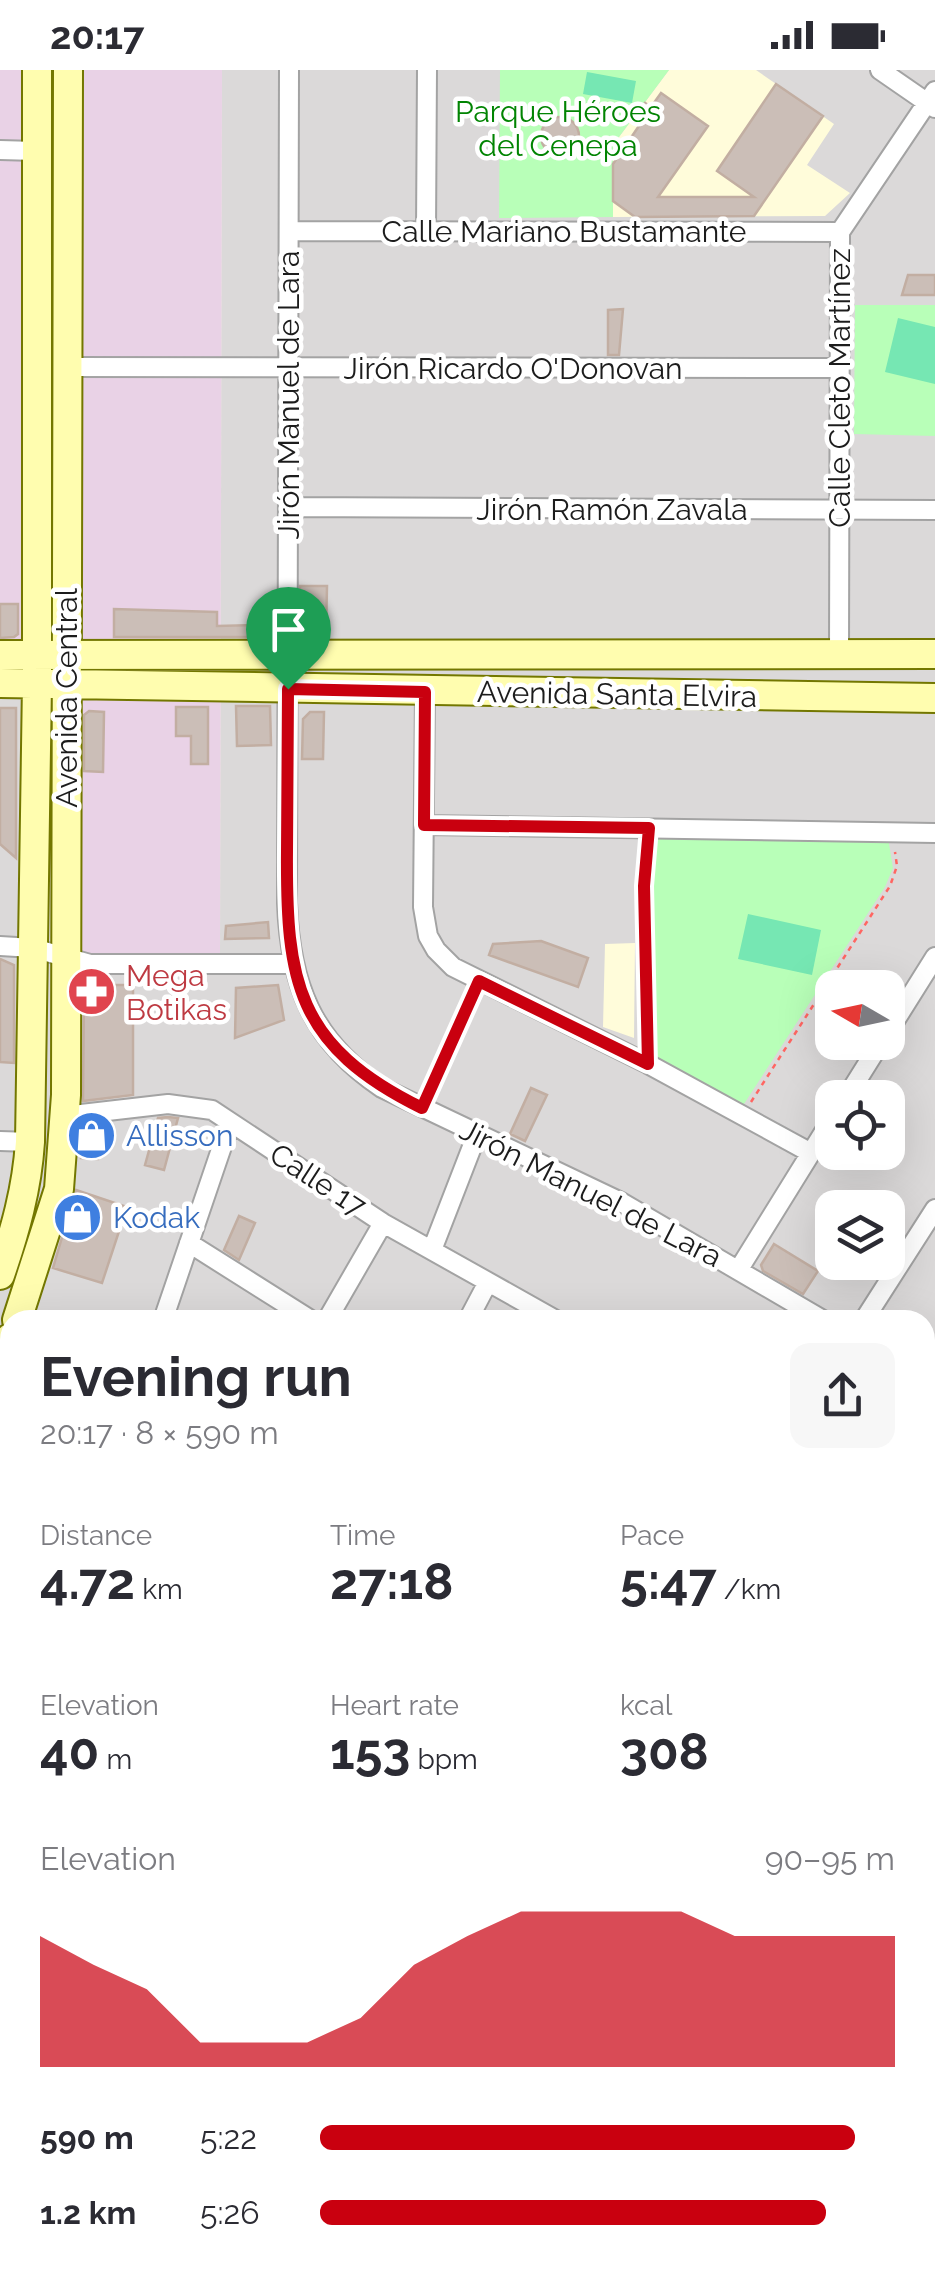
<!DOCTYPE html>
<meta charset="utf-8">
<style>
body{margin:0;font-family:Raleway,sans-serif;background:#f7f7f7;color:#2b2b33;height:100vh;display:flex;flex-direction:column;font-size:38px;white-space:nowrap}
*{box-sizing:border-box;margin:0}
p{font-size:32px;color:#7c7c81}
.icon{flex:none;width:55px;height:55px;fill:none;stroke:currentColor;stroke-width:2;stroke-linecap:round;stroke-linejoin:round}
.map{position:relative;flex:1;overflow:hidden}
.sheet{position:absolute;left:0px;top:1240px;width:935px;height:962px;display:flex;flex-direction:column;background:#fff;border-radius:30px 30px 0 0;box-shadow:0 10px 40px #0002}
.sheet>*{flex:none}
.needle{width:65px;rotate:279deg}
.tools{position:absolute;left:815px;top:900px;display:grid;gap:20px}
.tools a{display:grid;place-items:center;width:90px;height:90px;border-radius:20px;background:#fff;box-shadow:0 10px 40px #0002;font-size:50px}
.pin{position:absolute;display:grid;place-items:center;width:85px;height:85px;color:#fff;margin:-102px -42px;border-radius:50% 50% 50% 0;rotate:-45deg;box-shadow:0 0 10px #0007}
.pin .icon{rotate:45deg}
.round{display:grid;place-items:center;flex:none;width:105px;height:105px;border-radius:20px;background:#f7f7f7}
.head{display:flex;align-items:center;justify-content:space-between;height:170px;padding:0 40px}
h1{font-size:55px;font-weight:700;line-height:75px}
.figures{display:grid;grid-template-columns:repeat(3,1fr);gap:15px;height:170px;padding:10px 40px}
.figures div{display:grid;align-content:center}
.figures b{font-size:50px;font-weight:700}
.figures small{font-size:28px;font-weight:400}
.figures p{font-size:28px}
.chart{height:280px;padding:20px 40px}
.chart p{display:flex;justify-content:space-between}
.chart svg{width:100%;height:180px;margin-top:10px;fill:#c9000f;opacity:.7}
ul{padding:0 40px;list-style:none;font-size:32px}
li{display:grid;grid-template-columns:160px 120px 1fr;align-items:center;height:75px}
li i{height:25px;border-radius:12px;background:#c9000f}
.status{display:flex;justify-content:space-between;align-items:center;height:70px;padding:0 50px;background:#fff;direction:ltr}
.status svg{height:28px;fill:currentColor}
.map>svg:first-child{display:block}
</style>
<div class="status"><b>20:17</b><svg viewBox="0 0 49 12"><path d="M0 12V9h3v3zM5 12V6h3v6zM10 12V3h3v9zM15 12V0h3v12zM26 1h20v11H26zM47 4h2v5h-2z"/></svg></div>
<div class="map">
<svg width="935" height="2201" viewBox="0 0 935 2201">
<rect width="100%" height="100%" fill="#efe9e1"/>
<!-- residential -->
<path fill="#dbd9d9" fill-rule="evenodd" d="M222,0H935V2201H0V599L51,600L220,887ZM832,918H888V972H832ZM832,1028H888V1082H832ZM832,1138H888V1192H832ZM10,1250H925V2192H10Z"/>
<!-- industrial -->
<path fill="#e9d2e6" d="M0,0H222L220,888L85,886L51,868L50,601L0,599Z"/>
<!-- education -->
<path fill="#fffcda" d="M669,0H756L834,54L807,95L850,123L825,146L613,147V75Z
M635,873L634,968L603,957L605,874Z"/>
<!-- park -->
<path fill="#b8ffb8" d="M500,0H669L613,75V147L499,148Z
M855,235H935V366L854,364Z
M652,761L888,768L893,798L885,817L742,1037L651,987L648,815Z
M10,1652V1805L0,1798V1664Z
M391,2193H542L537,2201H385Z"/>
<!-- pitch -->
<path fill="#76e7b3" d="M587,2L636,11L632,33L583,24Z
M898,248L935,257V314L885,302Z
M748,844L821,860L812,905L738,889Z"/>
<!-- building -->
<path fill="#cbbeb7" stroke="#c2aea2" stroke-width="2.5" d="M776,14L823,46L754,146L635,147L613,131V94L643,50L635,45L645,33L651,37L661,23L708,56L658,127H754L717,101Z
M541 66a19 19 0 1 1 38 0a19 19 0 1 1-38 0Z
M908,205H935V225H902Z
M623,239L619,285H608V240Z
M300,516H327L326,567H300Z
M0,534H18V564L14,567L0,568Z
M258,537H273L274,562L269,567H114V539L217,542V556L258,555Z
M236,636H270L271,675L237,676Z
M176,637H208V694H191V666H176Z
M0,638H16V788L0,774Z
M89,641L104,642L103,702L84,701V645Z
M310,642H324L323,689H302L303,649Z
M268,852L269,868L225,869L226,856Z
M541,871L588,888L578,917L489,885L493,874Z
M0,889L14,895V993L0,992Z
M90,915H133V1025L83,1031L84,920Z
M278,915L284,950L235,968L236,918Z
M531,1018L547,1025L525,1071L510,1064Z
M168,1047L178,1048L164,1100L145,1095L158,1048Z
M100,1054L98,1089L81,1088L83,1056Z
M76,1120L127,1137L102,1213L53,1198Z
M239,1146L255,1153L239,1190L224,1180Z
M774,1174L818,1201L803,1224L763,1201L761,1195Z"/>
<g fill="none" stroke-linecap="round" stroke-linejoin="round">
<defs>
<path id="street" d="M289,0L287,833C290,914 312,971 382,1018L621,1132L823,1250
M880,0L935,38
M0,80L35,81
M289,161L840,162
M426,161L427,0
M67,297L839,298
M288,437L935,440
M839,584L840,162L935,21
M425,622L423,837L428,866L436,880L453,897L648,994L811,1083
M424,755L935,763
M0,876L33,878L90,894H292
M888,962L935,887
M846,1028L881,972
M64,1046L168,1034L212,1040L383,1153L556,1250
M0,1071L30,1072
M189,1173L311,1250
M432,1180L477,1064
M739,1199L832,1049
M163,1250L230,1053
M327,1250L383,1153
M468,1250L488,1212
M864,1250L935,1139
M925,1309L935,1314
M925,1457L935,1462
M925,1561L935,1545
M925,1585L935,1591
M0,1652L10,1639
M925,1727L935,1733
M0,1807L10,1815
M0,1972L10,1979
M925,2117L935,2124
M0,2138L10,2145
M73,2192L84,2201
M294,2192L305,2201
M576,2192L590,2201
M836,2192L845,2198
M16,2201L23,2192
M184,2201L191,2192
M371,2201L377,2192
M549,2201L554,2192
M682,2201L688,2192"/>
<path id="secondary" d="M0,585L935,584
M0,613L935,628
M0,1205C15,1161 27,1119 30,1072L37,613V0
M17,1250L59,1119L66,1025L68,0
M0,1294L10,1268
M0,1431L10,1435
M0,1474L10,1477
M925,1893L935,1899
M925,1933L935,1939"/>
</defs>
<!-- street casing -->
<use href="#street" stroke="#a3a3a3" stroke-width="22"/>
<!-- secondary casing -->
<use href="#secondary" stroke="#737700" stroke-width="32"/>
<!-- path -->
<path stroke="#ff6662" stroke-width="2.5" stroke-dasharray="5 5" stroke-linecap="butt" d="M647,779L645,816L647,971
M429,1023L473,925
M751,1032L890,816L897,796L895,782"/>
<!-- street -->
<use href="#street" stroke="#fff" stroke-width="18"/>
<!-- secondary -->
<use href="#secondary" stroke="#fffdaf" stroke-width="28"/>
</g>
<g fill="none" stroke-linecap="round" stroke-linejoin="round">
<defs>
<path id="route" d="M288,619L425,622L424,755L649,758L644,816L648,994L479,911L422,1038C296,976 286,911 287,781C287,727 288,673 288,619Z"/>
</defs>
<!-- route casing -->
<use href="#route" stroke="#fff" stroke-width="20"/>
<!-- route -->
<use href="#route" stroke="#c9000f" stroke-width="12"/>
</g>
<!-- icons -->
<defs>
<symbol id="pharmacy-disc" viewBox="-11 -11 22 22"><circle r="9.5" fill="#e0444e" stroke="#fff"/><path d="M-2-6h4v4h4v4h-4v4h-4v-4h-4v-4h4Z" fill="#fff"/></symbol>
<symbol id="shop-disc" viewBox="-11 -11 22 22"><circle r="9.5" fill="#3f7fe0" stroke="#fff"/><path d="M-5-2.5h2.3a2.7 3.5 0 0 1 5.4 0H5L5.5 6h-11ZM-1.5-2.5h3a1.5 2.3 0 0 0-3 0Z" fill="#fff"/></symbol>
</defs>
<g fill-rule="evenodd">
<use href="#pharmacy-disc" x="64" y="894" width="55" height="55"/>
<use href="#shop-disc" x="64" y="1038" width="55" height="55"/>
<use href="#shop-disc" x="50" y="1120" width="55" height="55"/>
</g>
<g text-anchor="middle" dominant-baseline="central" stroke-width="9" stroke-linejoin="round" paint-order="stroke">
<!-- park labels -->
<g font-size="30" fill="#018402" stroke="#fff">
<text x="558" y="41">Parque Héroes<tspan x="558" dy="34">del Cenepa</tspan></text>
</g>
<!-- street labels -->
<g font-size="30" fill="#1c1c1c" stroke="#fff">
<text x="564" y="161">Calle Mariano Bustamante</text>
<text x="513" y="298">Jirón Ricardo O'Donovan</text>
<text transform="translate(839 318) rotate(-90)">Calle Cleto Martínez</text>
<text transform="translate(288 325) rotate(-90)">Jirón Manuel de Lara</text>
<text x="612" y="439">Jirón Ramón Zavala</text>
<text transform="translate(617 624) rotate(1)">Avenida Santa Elvira</text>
<text transform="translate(66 628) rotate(-90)">Avenida Central</text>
<text transform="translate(318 1110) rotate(33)">Calle 17</text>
<text transform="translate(591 1123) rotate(27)">Jirón Manuel de Lara</text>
</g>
<!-- health labels -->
<g font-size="30" fill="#be3a42" stroke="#fff" text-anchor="start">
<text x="126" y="905">Mega<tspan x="126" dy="34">Botikas</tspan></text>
</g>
<!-- shop labels -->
<g font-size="30" fill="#366cbe" stroke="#fff" text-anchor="start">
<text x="126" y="1065">Allisson</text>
<text x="113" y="1147">Kodak</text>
</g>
</g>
</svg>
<div class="tools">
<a><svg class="needle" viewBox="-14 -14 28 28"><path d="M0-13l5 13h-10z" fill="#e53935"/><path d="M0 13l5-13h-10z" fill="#7c7c81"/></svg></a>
<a><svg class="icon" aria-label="locate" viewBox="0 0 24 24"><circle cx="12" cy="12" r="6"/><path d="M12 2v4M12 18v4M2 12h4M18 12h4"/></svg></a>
<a><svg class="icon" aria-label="layers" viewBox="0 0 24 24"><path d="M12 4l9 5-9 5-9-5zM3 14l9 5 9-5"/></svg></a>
</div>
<div class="pin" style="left:288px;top:619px;background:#1e9e55"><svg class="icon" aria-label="arrive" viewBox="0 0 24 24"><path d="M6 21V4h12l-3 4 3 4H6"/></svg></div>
<section class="sheet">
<div class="head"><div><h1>Evening run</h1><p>20:17 · 8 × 590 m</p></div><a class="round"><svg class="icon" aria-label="share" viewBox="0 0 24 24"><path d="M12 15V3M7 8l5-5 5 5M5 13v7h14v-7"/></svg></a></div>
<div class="figures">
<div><p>Distance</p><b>4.72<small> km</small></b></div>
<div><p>Time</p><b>27:18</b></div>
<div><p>Pace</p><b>5:47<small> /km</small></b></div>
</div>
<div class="figures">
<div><p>Elevation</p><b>40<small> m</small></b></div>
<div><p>Heart rate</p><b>153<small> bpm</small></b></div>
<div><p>kcal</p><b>308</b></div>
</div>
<div class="chart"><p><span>Elevation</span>90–95 m</p>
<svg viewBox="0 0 160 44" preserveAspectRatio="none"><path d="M0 44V12L10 19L20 25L30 38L40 38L50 38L60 32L70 19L80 12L90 6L100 6L110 6L120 6L130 12L140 12L150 12L160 12V44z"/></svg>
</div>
<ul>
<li><b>590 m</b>5:22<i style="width:93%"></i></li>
<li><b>1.2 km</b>5:26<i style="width:88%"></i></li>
</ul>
</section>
</div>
